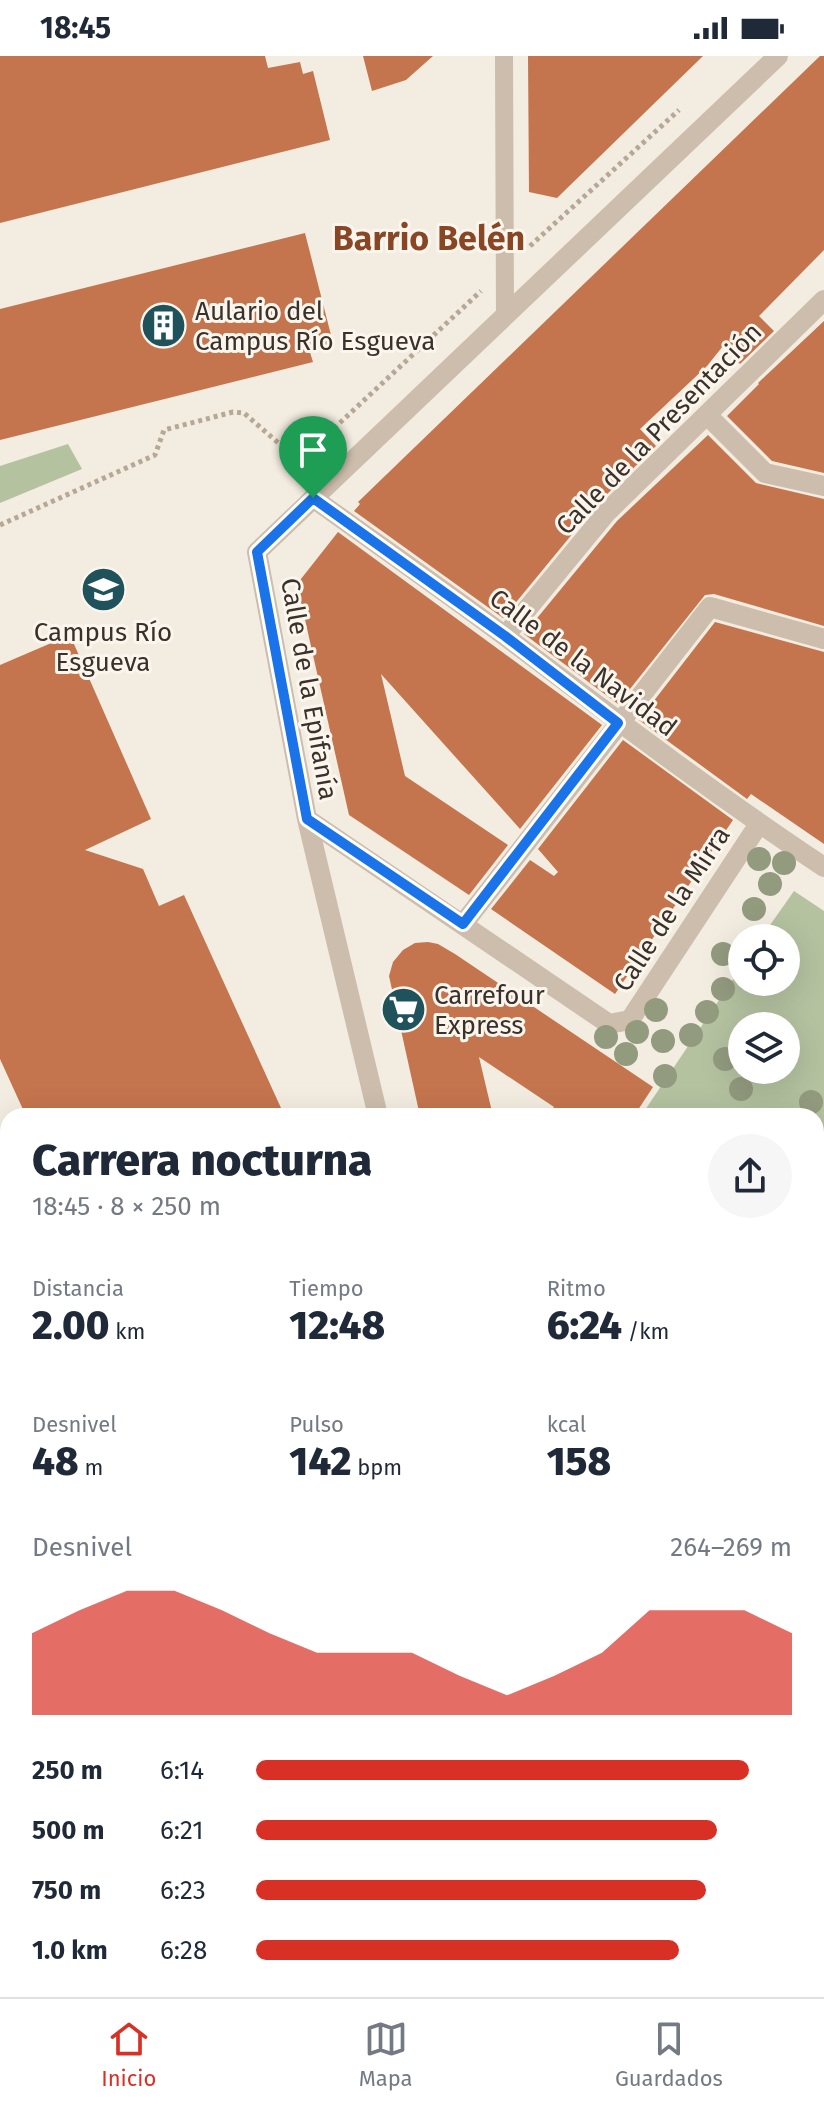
<!DOCTYPE html>
<html lang="es">
<meta charset="utf-8">
<style>
body{margin:0;font-family:"Fira Sans",sans-serif;background:#f6f6f7;color:#1f2937;height:100vh;display:flex;flex-direction:column;font-size:30px;white-space:nowrap}
*{box-sizing:border-box;margin:0}
p{font-size:26px;color:#747a83}
.icon{flex:none;width:44px;height:44px;fill:none;stroke:currentColor;stroke-width:2;stroke-linecap:round;stroke-linejoin:round}
.map{position:relative;flex:1;overflow:hidden}
.side{position:absolute;left:0px;top:1052px;width:824px;height:890px;display:flex;flex-direction:column;background:#fff;border-radius:24px 24px 0 0;box-shadow:0 8px 32px #0002}
.side>*{flex:none}
.buttons{position:absolute;left:728px;top:868px;display:grid;gap:16px}
.buttons a{display:grid;place-items:center;width:72px;height:72px;border-radius:50%;background:#fff;box-shadow:0 8px 32px #0002;font-size:40px}
.pin{position:absolute;display:grid;place-items:center;width:68px;height:68px;color:#fff;margin:-82px -34px;border-radius:50% 50% 50% 0;rotate:-45deg;box-shadow:0 0 8px #0007}
.pin .icon{rotate:45deg}
.round{display:grid;place-items:center;flex:none;width:84px;height:84px;border-radius:42px;background:#f6f6f7}
.headline{display:flex;align-items:center;justify-content:space-between;height:136px;padding:0 32px}
h1{font-size:44px;font-weight:800;line-height:60px}
.metrics{display:grid;grid-template-columns:repeat(3,1fr);gap:12px;height:136px;padding:8px 32px}
.metrics div{display:grid;align-content:center}
.metrics b{font-size:40px;font-weight:800}
.metrics small{font-size:22px;font-weight:400}
.metrics p{font-size:22px}
.chart{height:224px;padding:16px 32px}
.chart p{display:flex;justify-content:space-between}
.chart svg{width:100%;height:144px;margin-top:8px;fill:#d93025;opacity:.7}
ul{padding:0 32px;list-style:none;font-size:26px}
li{display:grid;grid-template-columns:128px 96px 1fr;align-items:center;height:60px}
li i{height:20px;border-radius:10px;background:#d93025}
.status{display:flex;justify-content:space-between;align-items:center;height:56px;padding:0 40px;background:#fff;direction:ltr}
.status svg{height:22px;fill:currentColor}
.tabs{display:flex;justify-content:space-around;align-items:center;height:112px;border-top:2px solid #e0e1e3;background:#fff;font-size:22px;color:#747a83}
.tabs a{display:grid;justify-items:center;gap:4px}
.tabs .current{color:#d93025}
.map>svg:first-child{display:block}
</style>
<div class="status"><b>18:45</b><svg viewBox="0 0 49 12"><path d="M0 12V9h3v3zM5 12V6h3v6zM10 12V3h3v9zM15 12V0h3v12zM26 1h20v11H26zM47 4h2v5h-2z"/></svg></div>
<div class="map">
<svg width="824" height="1941" viewBox="0 0 824 1941">
<rect width="100%" height="100%" fill="#f3ece0"/>
<!-- green -->
<path fill="#b4c2a0" fill-rule="evenodd" d="M68,388L82,413L0,447V410Z
M794,835L824,855V1330H816V1060H641L742,910V926H786V882H761ZM742,970H786V1014H742Z"/>
<!-- building -->
<path fill="#c4754d" d="M0,0H265L268,12L300,6L303,18L313,15L330,84L0,167Z
M363,0H433L406,24L372,35Z
M528,0H703L557,142L529,136Z
M820,0H824V194L759,260L774,275L740,308L723,290L707,310L640,373L656,390L597,448L503,562L354,455L360,448L358,446Z
M305,177L333,287L309,293L313,306L0,384V253Z
M824,265V417L772,405L727,360L759,328L758,327Z
M708,379L756,427L824,443V570L714,538L705,539L618,648L524,578L617,465Z
M338,476L602,669L520,773L381,618L405,720L508,789L469,839L349,759L297,528Z
M715,566L824,596V788L751,738L747,743L639,664Z
M70,579L151,763L85,794L143,813L159,850L184,839L281,1052L264,1060H26L0,1003V609Z
M623,684L733,764L615,938L491,853L530,804L554,820L558,816L538,793Z
M428,886L438,888L455,898L653,1031L634,1060H548L554,1051L479,1001L493,1060H420L389,920L393,906L403,894L415,887Z"/>
<g fill="none" stroke-linecap="round" stroke-linejoin="round">
<!-- secondary-tunnel -->
<path stroke="#cec7bc" stroke-width="20" stroke-dasharray="20 10" stroke-linecap="butt" d="M816,1608L824,1609"/>
<!-- path -->
<path stroke="#b7a896" stroke-width="5" stroke-dasharray="4 4" stroke-linecap="butt" d="M530,190L679,54
M0,469L155,399L164,374L233,356L244,357L299,405L481,235
M0,1083L8,1101
M816,1259L824,1262"/>
<!-- pedestrian -->
<path stroke="#ccbdac" stroke-width="18" d="M504,0L505,259"/>
<!-- minor -->
<path stroke="#ccbdac" stroke-width="20" d="M707,359L765,417L824,430
M313,442C377,488 442,533 505,580C610,659 714,738 824,811
M505,580L607,456L824,244
M307,763L609,968L630,964L759,768
M463,868L710,551L824,583
M378,1060L307,763L257,496L778,0
M0,1524L8,1528
M816,1577L824,1578
M816,1642H824
M816,1747L824,1731
M159,1941L160,1934
M719,1941L722,1934"/>
<!-- secondary -->
<path stroke="#9f8d7d" stroke-width="20" d="M0,1248L8,1253"/>
</g>
<!-- trees -->
<g fill="#939b7f">
<circle cx="759" cy="803" r="12"/>
<circle cx="784" cy="807" r="12"/>
<circle cx="770" cy="828" r="12"/>
<circle cx="754" cy="853" r="12"/>
<circle cx="723" cy="898" r="12"/>
<circle cx="723" cy="933" r="12"/>
<circle cx="656" cy="954" r="12"/>
<circle cx="707" cy="956" r="12"/>
<circle cx="637" cy="976" r="12"/>
<circle cx="691" cy="979" r="12"/>
<circle cx="606" cy="981" r="12"/>
<circle cx="663" cy="985" r="12"/>
<circle cx="626" cy="998" r="12"/>
<circle cx="725" cy="1003" r="12"/>
<circle cx="665" cy="1020" r="12"/>
<circle cx="741" cy="1033" r="12"/>
<circle cx="811" cy="1046" r="12"/>
</g>
<g fill="none" stroke-linecap="round" stroke-linejoin="round">
<defs>
<path id="route" d="M313,442L505,580L618,667L463,868L307,763L257,496Z"/>
</defs>
<!-- route casing -->
<use href="#route" stroke="#fff" stroke-width="16"/>
<!-- route -->
<use href="#route" stroke="#1a73e8" stroke-width="10"/>
</g>
<!-- icons -->
<defs>
<symbol id="building-disc" viewBox="-11 -11 22 22"><circle r="9.5" fill="#20525b" stroke="#faf6ed"/><path d="M-4-6H4V6H1V3H-1V6H-4ZM-2.5-4.3h1.7v1.8h-1.7ZM.8-4.3h1.7v1.8H.8ZM-2.5-1h1.7V.8h-1.7ZM.8-1h1.7V.8H.8Z" fill="#fff"/></symbol>
<symbol id="university-disc" viewBox="-11 -11 22 22"><circle r="9.5" fill="#20525b" stroke="#faf6ed"/><path d="M0-5L7-2L0 1L-7-2ZM-4 1L0 2.5L4 1V4Q0 6-4 4Z" fill="#fff"/></symbol>
<symbol id="supermarket-disc" viewBox="-11 -11 22 22"><circle r="9.5" fill="#20525b" stroke="#faf6ed"/><path d="M-6-5.5h2.5l.6 2H6L4.5 2H-2.5L-4.4-4H-6ZM-1.5 3.2a1.3 1.3 0 1 0 .1 0ZM3 3.2a1.3 1.3 0 1 0 .1 0Z" fill="#fff"/></symbol>
</defs>
<g fill-rule="evenodd">
<use href="#building-disc" x="138" y="244" width="51" height="51"/>
<use href="#university-disc" x="78" y="508" width="51" height="51"/>
<use href="#supermarket-disc" x="378" y="928" width="51" height="51"/>
</g>
<g text-anchor="middle" dominant-baseline="central" stroke-width="6" stroke-linejoin="round" paint-order="stroke">
<!-- poi labels -->
<g font-size="26" fill="#3a312b" stroke="#faf6ed" text-anchor="start">
<text x="195" y="255">Aulario del<tspan x="195" dy="30">Campus Río Esgueva</tspan></text>
<text x="103" y="576" text-anchor="middle">Campus Río<tspan x="103" dy="30">Esgueva</tspan></text>
<text x="434" y="939">Carrefour<tspan x="434" dy="30">Express</tspan></text>
</g>
<!-- street labels -->
<g font-size="26" fill="#3a312b" stroke="#faf6ed">
<text transform="translate(659 373) rotate(-46)">Calle de la Presentación</text>
<text transform="translate(583 607) rotate(37)">Calle de la Navidad</text>
<text transform="translate(309 633) rotate(80)">Calle de la Epifanía</text>
<text transform="translate(672 853) rotate(-57)">Calle de la Mirra</text>
</g>
<!-- district labels -->
<g font-size="34" font-weight="bold" fill="#884625" stroke="#faf6ed">
<text x="429" y="182">Barrio Belén</text>
</g>
</g>
</svg>
<div class="buttons">
<a><svg class="icon" aria-label="locate" viewBox="0 0 24 24"><circle cx="12" cy="12" r="6"/><path d="M12 2v4M12 18v4M2 12h4M18 12h4"/></svg></a>
<a><svg class="icon" aria-label="layers" viewBox="0 0 24 24"><path d="M12 4l9 5-9 5-9-5zM3 14l9 5 9-5"/></svg></a>
</div>
<div class="pin" style="left:313px;top:442px;background:#1e9e55"><svg class="icon" aria-label="arrive" viewBox="0 0 24 24"><path d="M6 21V4h12l-3 4 3 4H6"/></svg></div>
<section class="side">
<div class="headline"><div><h1>Carrera nocturna</h1><p>18:45 · 8 × 250 m</p></div><a class="round"><svg class="icon" aria-label="share" viewBox="0 0 24 24"><path d="M12 15V3M7 8l5-5 5 5M5 13v7h14v-7"/></svg></a></div>
<div class="metrics">
<div><p>Distancia</p><b>2.00<small> km</small></b></div>
<div><p>Tiempo</p><b>12:48</b></div>
<div><p>Ritmo</p><b>6:24<small> /km</small></b></div>
</div>
<div class="metrics">
<div><p>Desnivel</p><b>48<small> m</small></b></div>
<div><p>Pulso</p><b>142<small> bpm</small></b></div>
<div><p>kcal</p><b>158</b></div>
</div>
<div class="chart"><p><span>Desnivel</span>264–269 m</p>
<svg viewBox="0 0 160 44" preserveAspectRatio="none"><path d="M0 44V19L10 12L20 6L30 6L40 12L50 19L60 25L70 25L80 25L90 32L100 38L110 32L120 25L130 12L140 12L150 12L160 19V44z"/></svg>
</div>
<ul>
<li><b>250 m</b>6:14<i style="width:92%"></i></li>
<li><b>500 m</b>6:21<i style="width:86%"></i></li>
<li><b>750 m</b>6:23<i style="width:84%"></i></li>
<li><b>1.0 km</b>6:28<i style="width:79%"></i></li>
</ul>
</section>
</div>
<nav class="tabs">
<a class="current"><svg class="icon" aria-label="home" viewBox="0 0 24 24"><path d="M3 11l9-7 9 7M6 9v11h12V9"/></svg>Inicio</a>
<a><svg class="icon" aria-label="map" viewBox="0 0 24 24"><path d="M3 6l6-2 6 2 6-2v14l-6 2-6-2-6 2zM9 4v14M15 6v14"/></svg>Mapa</a>
<a><svg class="icon" aria-label="saved" viewBox="0 0 24 24"><path d="M7 4h10v16l-5-4-5 4z"/></svg>Guardados</a>
</nav>
